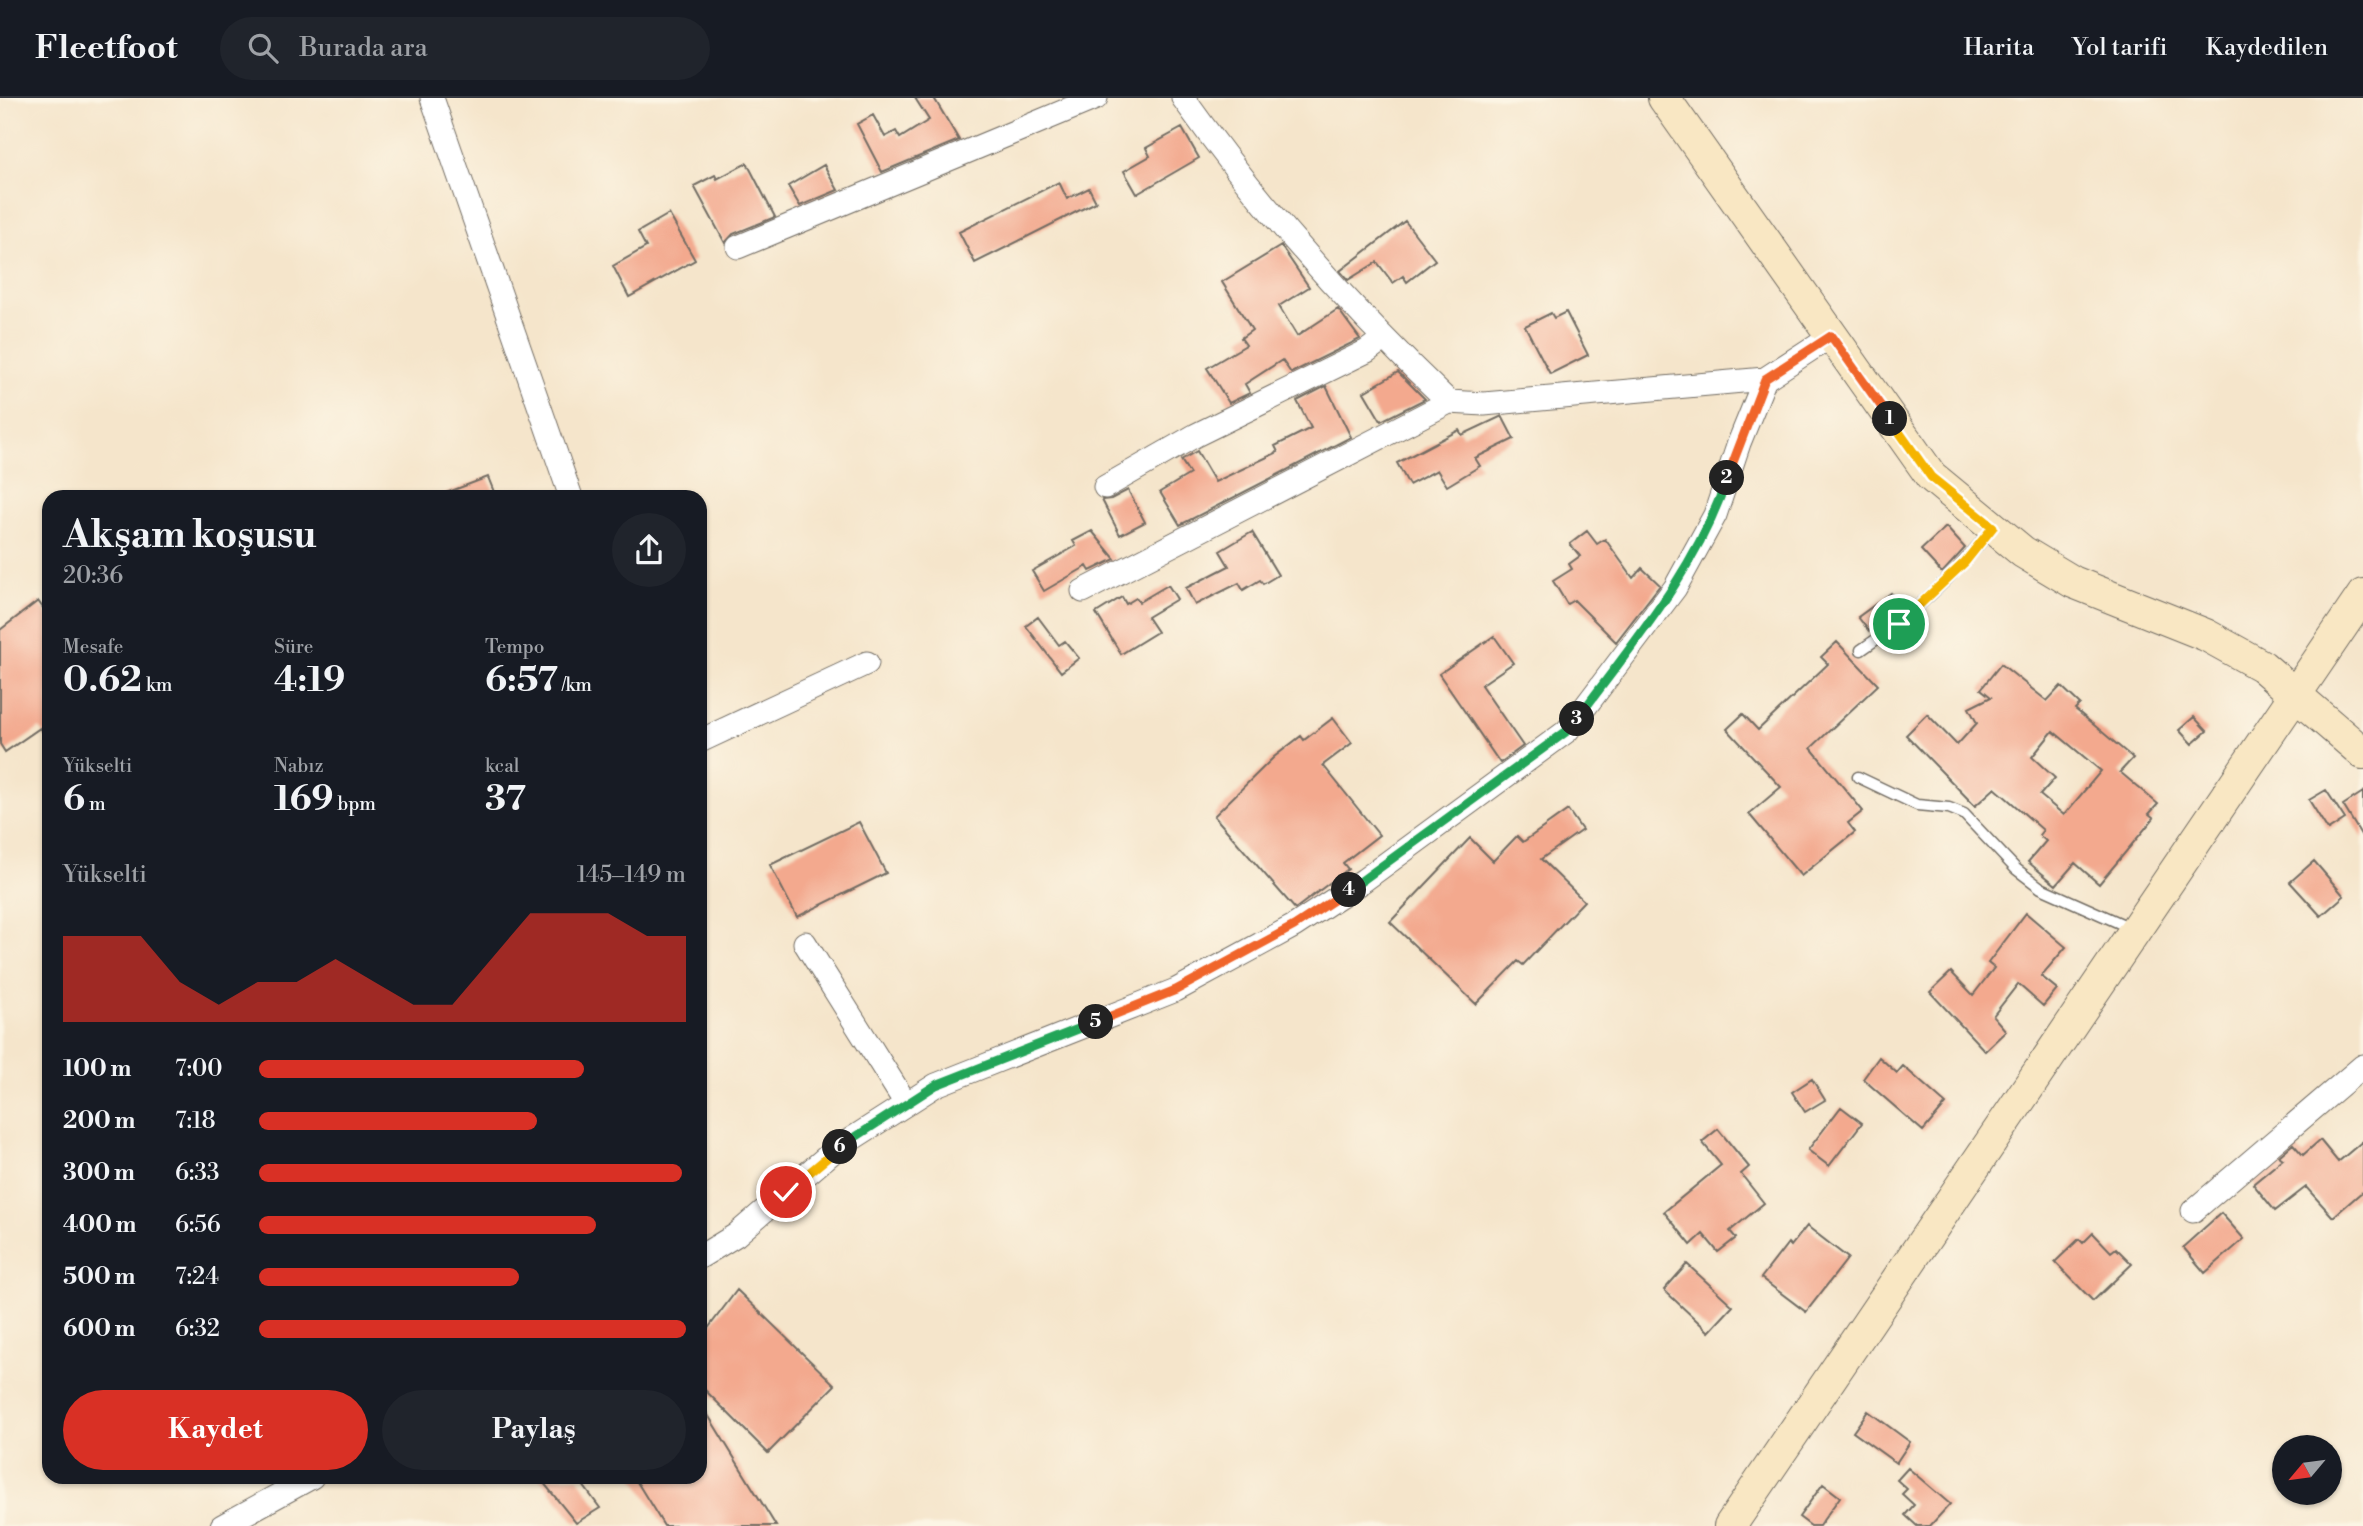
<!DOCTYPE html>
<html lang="tr">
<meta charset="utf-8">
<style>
body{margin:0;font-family:"Libre Bodoni",serif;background:#20242c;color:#f1f3f6;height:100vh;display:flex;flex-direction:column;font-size:26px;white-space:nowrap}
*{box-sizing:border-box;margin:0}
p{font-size:23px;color:#9ea1a6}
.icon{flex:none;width:38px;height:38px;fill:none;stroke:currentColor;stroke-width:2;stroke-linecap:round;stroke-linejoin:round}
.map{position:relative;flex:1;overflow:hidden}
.side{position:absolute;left:42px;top:392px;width:665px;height:994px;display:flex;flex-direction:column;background:#171b24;border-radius:21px;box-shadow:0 2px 5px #0004}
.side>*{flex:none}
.needle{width:46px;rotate:241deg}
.tools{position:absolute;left:2272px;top:1337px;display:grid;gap:14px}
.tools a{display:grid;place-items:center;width:70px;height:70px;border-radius:50%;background:#171b24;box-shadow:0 2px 5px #0004;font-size:35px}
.pin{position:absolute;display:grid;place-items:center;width:60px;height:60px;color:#fff;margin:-30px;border:4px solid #fff;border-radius:50%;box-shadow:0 2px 7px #0007}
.km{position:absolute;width:35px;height:35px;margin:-18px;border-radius:50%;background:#222;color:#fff;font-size:19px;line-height:35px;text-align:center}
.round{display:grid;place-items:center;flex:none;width:74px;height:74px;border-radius:37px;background:#20242c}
.head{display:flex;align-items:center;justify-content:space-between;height:119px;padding:0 21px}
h1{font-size:38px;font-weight:800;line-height:52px}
.metrics{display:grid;grid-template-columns:repeat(3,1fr);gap:10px;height:119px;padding:7px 21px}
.metrics div{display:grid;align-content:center}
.metrics b{font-size:35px;font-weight:800}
.metrics small{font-size:19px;font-weight:400}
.metrics p{font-size:19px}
.chart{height:196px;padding:14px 21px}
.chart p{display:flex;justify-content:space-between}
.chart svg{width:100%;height:126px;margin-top:7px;fill:#d93025;opacity:.7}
.primary-button{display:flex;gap:14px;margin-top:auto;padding:14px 21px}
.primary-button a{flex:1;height:80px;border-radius:42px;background:#d93025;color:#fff;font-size:28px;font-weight:800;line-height:80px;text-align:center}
.primary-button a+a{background:#20242c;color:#f1f3f6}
ul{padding:0 21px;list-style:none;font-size:23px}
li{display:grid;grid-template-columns:112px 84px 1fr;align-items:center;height:52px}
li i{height:18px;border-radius:9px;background:#d93025}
header{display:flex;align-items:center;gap:42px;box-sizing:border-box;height:98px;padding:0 35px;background:#171b24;border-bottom:2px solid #363941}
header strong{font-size:33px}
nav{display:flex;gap:38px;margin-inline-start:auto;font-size:24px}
.search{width:490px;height:63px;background:#20242c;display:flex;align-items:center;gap:18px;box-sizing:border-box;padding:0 24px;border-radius:38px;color:#9ea1a6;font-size:26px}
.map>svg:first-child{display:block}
</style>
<header>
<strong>Fleetfoot</strong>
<div class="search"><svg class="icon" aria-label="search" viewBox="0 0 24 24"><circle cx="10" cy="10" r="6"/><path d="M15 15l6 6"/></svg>Burada ara</div>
<nav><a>Harita</a><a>Yol tarifi</a><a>Kaydedilen</a></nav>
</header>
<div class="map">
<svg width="2363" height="1428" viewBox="0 0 2363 1428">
<rect width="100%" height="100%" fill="#fcf5e5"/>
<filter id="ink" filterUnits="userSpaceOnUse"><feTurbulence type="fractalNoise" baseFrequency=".0143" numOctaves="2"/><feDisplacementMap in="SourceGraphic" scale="14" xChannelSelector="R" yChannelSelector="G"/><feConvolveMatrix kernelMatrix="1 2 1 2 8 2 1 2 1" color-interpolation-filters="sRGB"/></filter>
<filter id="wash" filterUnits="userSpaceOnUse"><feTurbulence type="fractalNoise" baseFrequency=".00686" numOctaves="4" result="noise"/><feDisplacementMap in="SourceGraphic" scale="28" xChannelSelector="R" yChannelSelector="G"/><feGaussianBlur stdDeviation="1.57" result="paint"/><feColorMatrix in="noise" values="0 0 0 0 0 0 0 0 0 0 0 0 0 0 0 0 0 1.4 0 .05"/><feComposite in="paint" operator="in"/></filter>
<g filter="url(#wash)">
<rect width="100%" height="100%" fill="#f5e5cb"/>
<g id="blocks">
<!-- building -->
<path fill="#f3a98e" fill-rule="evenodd" d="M915,0H934L959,42L882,74L857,26L873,17L885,39L896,33L900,40L929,22Z
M1182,30L1199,60L1137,96L1124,73L1150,58L1146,50Z
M747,65L775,119L733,136L725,145L694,88L715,77L717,81Z
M824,67L838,92L800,108L788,88Z
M1059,84L1067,101L1089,90L1096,104L975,165L959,134Z
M669,116L695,162L629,199L613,168L646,149L638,134Z
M1405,123L1435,162L1407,184L1403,178L1393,185L1377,164L1348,182L1340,173Z
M1281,148L1309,189L1279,208L1297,238L1338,211L1360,241L1291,275L1282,262L1245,286L1250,295L1229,305L1207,270L1246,247L1241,240L1252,232L1222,184Z
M1566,214L1588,257L1550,276L1525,228L1551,215L1554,220Z
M1398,274L1425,301L1381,323L1364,294Z
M1326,288L1351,339L1180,427L1160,394L1190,376L1181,362L1197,353L1215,384L1278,354L1275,348L1311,330L1297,303Z
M1502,318L1514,341L1475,360L1480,368L1447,388L1437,372L1409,387L1397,365L1459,332L1462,337Z
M488,379L496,399H439L438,398Z
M1128,392L1145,424L1120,437L1102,402L1111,401Z
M1946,429L1965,450L1942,475L1921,452Z
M1092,433L1115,461L1090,473L1087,468L1044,493L1032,473L1076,448L1073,443Z
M1587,433L1597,446L1605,441L1633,480L1642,470L1660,487L1616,544L1574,502L1567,506L1553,483L1572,471L1569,466L1580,458L1570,446Z
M1252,434L1278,477L1263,486L1260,482L1243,492L1239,485L1195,507L1186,490L1229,468L1220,453Z
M1168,487L1177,501L1147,519L1157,534L1121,556L1096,515L1122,499L1126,506L1136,500L1139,504Z
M1891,495L1902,509L1869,533L1858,519Z
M38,503L49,518V643L40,630L5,654L0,646V532Z
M1038,519L1059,547L1065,543L1079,560L1061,574L1026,528Z
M1494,538L1513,565L1481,587L1523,648L1500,665L1439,576Z
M1837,544L1878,587L1811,650L1863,713L1848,725L1855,734L1801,778L1749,716L1781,689L1727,631L1743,616L1758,632L1828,566L1821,559Z
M2001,566L2047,603L2061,588L2080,606L2075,611L2133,660L2120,674L2158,706L2149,716L2154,720L2099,786L2075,765L2056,787L2028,764L2046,743L2039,737L2043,732L1995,690L1975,708L1906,637L1927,616L1957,647L1977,625L1969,610L1991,599L1981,591ZM2053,633L2101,673L2064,717L2040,697L2055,680L2032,659Z
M2194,619L2207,633L2192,646L2179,632Z
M1333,620L1352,645L1323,667L1379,737L1343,765L1348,771L1295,811L1214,718L1274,659L1301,638L1304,642Z
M2326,692L2345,721L2328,732L2309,702Z
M2363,694V740L2343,707Z
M1568,712L1582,732L1541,761L1584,803L1523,867L1518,863L1476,906L1390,824L1470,740L1493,763L1517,738L1523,744Z
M859,724L886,775L797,819L770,767Z
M2314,763L2344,798L2321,818L2290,784Z
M2026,815L2066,849L2041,878L2057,891L2043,908L2018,886L1993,918L2006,933L1985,953L1930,894L1951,874L1973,897L1994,870L1988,865Z
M1879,959L1897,975L1903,968L1946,1006L1923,1033L1863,981Z
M1812,981L1825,1002L1805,1014L1792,994Z
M1841,1009L1862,1025L1829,1068L1808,1052Z
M1718,1031L1749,1069L1741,1076L1764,1105L1730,1133L1736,1140L1718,1154L1703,1136L1691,1147L1664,1114L1721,1067L1702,1044Z
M2320,1042L2338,1064L2363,1043V1093L2333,1119L2306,1089L2275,1113L2253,1086L2283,1061L2279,1058L2293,1046L2303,1057Z
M2221,1115L2244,1141L2205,1175L2183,1149Z
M1807,1128L1848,1160L1806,1214L1761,1180L1788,1145L1791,1148Z
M2093,1135L2111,1154L2116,1150L2132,1166L2093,1203L2055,1164L2079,1141L2083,1145Z
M1687,1166L1733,1208L1709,1234L1664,1192Z
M737,1192L835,1287L768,1355L700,1287V1241Z
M700,1304L776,1428H664L634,1379H700Z
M1868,1313L1910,1344L1896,1365L1853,1334Z
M1908,1370L1950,1406L1930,1428H1917L1905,1417L1914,1407L1902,1396L1907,1391L1897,1382Z
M539,1379H577L600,1410L576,1425Z
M1823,1386L1840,1399L1819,1428H1811L1799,1419Z"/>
</g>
</g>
<g filter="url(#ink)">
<use href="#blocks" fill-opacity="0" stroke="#726c63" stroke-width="2"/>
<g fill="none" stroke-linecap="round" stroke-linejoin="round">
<defs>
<path id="lane" d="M1861,552C1912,518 1953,479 1992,431
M1858,679L1917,707L1949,710L1964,716L2016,771L2041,790L2133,831"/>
<path id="street" d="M432,0L571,399
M1183,0C1261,110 1351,211 1449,304
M738,149L1096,0
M1105,389L1196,337L1367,253L1383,241
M1083,493L1449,304L1484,306L1765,281
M700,643L867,565
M805,845L905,1004
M2193,1113L2363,968
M700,1159L736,1137L836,1051L936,987L1176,892L1294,828L1364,782L1567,633L1675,490L1715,417L1739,345L1765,281L1831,238
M222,1428L312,1379"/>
<path id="secondary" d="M1664,0L1931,378L2023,454L2073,484L2206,537L2262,568L2363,655
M1730,1428L2363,497"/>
</defs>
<!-- lane casing -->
<use href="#lane" stroke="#726c63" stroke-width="13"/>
<!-- street casing -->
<use href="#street" stroke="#726c63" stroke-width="25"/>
<!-- secondary casing -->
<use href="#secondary" stroke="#726c63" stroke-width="34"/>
<!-- lane -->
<use href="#lane" stroke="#fff" stroke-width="10"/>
<!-- street -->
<use href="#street" stroke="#fff" stroke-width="23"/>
<!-- secondary -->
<use href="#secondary" stroke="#f9e7c3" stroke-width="32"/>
</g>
</g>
<g fill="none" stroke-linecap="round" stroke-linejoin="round" filter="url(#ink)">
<defs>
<path id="split-1" d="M1890,321L1931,379L1993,429L1965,464L1899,526"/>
<path id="split-2" d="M1727,380L1765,281L1831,238L1890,321"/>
<path id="split-3" d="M1577,621C1634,544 1697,471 1727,380"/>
<path id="split-4" d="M1349,792L1567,633L1577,621"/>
<path id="split-5" d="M1096,924L1176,892L1294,828L1349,792"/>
<path id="split-6" d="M840,1049L936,987L1096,924"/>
<path id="split-7" d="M786,1094L840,1049"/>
</defs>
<!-- split-1 casing -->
<use href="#split-1" stroke="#fff" stroke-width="14"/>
<!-- split-2 casing -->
<use href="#split-2" stroke="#fff" stroke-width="14"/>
<!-- split-3 casing -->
<use href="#split-3" stroke="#fff" stroke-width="14"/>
<!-- split-4 casing -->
<use href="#split-4" stroke="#fff" stroke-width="14"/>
<!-- split-5 casing -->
<use href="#split-5" stroke="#fff" stroke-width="14"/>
<!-- split-6 casing -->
<use href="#split-6" stroke="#fff" stroke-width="14"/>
<!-- split-7 casing -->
<use href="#split-7" stroke="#fff" stroke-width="14"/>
<!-- split-1 -->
<use href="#split-1" stroke="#f5b400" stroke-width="9"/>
<!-- split-2 -->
<use href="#split-2" stroke="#f0652b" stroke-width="9"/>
<!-- split-3 -->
<use href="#split-3" stroke="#22a559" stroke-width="9"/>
<!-- split-4 -->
<use href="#split-4" stroke="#22a559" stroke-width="9"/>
<!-- split-5 -->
<use href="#split-5" stroke="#f0652b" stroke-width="9"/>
<!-- split-6 -->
<use href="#split-6" stroke="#22a559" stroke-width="9"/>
<!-- split-7 -->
<use href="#split-7" stroke="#f5b400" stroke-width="9"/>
</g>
</svg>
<div class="tools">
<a><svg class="needle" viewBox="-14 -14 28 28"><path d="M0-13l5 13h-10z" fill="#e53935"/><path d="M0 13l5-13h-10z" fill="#9ea1a6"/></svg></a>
</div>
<div class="pin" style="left:1899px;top:526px;background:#1e9e55"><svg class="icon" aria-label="arrive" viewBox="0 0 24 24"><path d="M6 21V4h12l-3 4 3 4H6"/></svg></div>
<div class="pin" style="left:786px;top:1094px;background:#d93025"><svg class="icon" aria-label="check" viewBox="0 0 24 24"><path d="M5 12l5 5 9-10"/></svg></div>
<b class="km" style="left:1890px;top:321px">1</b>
<b class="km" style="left:1727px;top:380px">2</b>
<b class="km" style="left:1577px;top:621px">3</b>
<b class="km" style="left:1349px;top:792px">4</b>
<b class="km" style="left:1096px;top:924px">5</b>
<b class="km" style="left:840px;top:1049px">6</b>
<section class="side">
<div class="head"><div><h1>Akşam koşusu</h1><p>20:36</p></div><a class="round"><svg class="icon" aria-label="share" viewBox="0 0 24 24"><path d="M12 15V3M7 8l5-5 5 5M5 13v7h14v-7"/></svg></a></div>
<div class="metrics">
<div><p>Mesafe</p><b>0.62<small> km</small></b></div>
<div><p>Süre</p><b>4:19</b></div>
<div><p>Tempo</p><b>6:57<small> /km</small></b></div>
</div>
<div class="metrics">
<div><p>Yükselti</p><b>6<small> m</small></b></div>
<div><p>Nabız</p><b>169<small> bpm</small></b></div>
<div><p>kcal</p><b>37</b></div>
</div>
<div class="chart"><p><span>Yükselti</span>145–149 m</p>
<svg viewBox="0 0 160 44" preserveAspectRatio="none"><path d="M0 44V14L10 14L20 14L30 30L40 38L50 30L60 30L70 22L80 30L90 38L100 38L110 22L120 6L130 6L140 6L150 14L160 14V44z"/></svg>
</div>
<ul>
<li><b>100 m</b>7:00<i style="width:76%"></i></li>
<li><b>200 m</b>7:18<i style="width:65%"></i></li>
<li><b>300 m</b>6:33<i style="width:99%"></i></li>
<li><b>400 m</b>6:56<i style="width:79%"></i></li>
<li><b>500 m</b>7:24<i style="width:61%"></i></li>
<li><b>600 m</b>6:32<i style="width:100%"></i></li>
</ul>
<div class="primary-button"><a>Kaydet</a><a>Paylaş</a></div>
</section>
</div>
